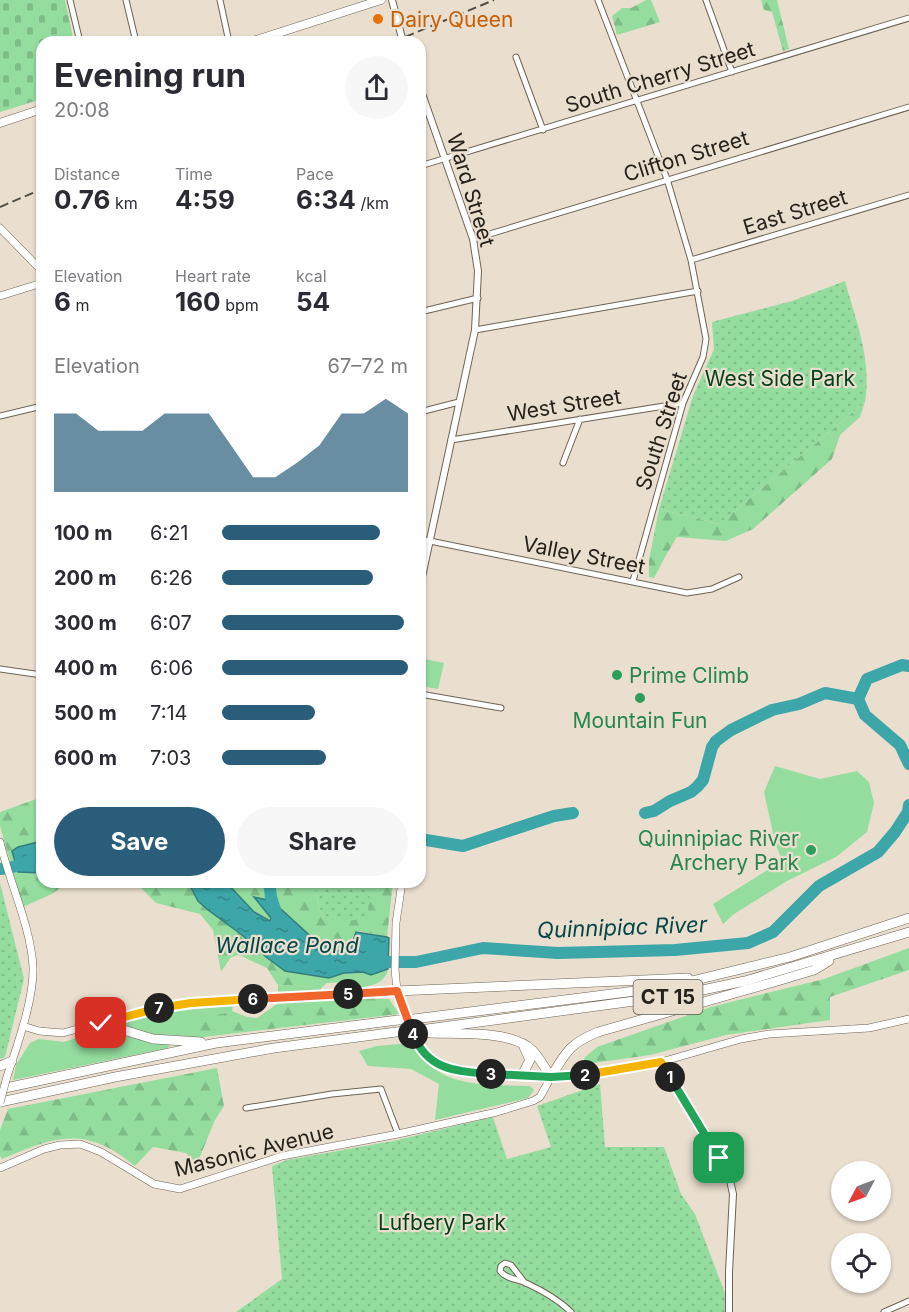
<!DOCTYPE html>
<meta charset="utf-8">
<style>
body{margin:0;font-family:Inter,sans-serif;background:#f7f7f7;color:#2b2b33;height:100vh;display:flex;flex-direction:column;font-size:22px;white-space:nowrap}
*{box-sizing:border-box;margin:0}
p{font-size:20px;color:#7c7c81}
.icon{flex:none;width:33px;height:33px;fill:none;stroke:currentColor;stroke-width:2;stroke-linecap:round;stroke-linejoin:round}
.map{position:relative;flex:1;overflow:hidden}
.drawer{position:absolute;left:36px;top:36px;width:390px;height:852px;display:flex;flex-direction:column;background:#fff;border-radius:18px;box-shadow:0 2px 4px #0004}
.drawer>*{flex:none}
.needle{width:39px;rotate:229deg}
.controls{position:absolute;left:831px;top:1161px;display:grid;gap:12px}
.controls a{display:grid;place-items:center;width:60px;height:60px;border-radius:50%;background:#fff;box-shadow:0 2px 4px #0004;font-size:30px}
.pin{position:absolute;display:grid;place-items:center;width:51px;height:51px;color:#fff;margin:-26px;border-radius:12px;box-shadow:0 3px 9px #0006}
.km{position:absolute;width:30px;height:30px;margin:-15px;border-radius:50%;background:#222;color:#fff;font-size:16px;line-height:30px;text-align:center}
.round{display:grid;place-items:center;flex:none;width:63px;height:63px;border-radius:32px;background:#f7f7f7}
.head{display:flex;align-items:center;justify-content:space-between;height:102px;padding:0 18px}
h1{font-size:33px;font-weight:700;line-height:45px}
.metrics{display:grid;grid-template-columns:repeat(3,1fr);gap:9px;height:102px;padding:6px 18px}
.metrics div{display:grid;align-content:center}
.metrics b{font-size:26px;font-weight:700}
.metrics small{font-size:16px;font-weight:400}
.metrics p{font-size:16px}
.chart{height:168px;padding:12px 18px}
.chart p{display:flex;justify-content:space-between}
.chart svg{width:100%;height:108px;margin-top:6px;fill:#2a5d7a;opacity:.7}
.primary-button{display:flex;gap:12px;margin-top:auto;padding:12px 18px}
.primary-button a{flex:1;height:69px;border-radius:36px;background:#2a5d7a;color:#fff;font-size:24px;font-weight:700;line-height:69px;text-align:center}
.primary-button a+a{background:#f7f7f7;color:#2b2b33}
ul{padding:0 18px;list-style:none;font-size:20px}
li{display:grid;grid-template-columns:96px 72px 1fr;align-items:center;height:45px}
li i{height:15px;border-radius:8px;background:#2a5d7a}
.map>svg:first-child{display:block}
</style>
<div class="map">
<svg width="909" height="1312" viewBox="0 0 909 1312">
<defs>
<pattern id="forest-firs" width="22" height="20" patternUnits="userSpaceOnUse" patternTransform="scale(1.5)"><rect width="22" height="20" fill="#94dd9f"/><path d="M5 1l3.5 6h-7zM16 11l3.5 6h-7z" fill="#7fbd88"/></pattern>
<pattern id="cemetery-stones" width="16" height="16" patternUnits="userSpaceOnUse" patternTransform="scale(1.5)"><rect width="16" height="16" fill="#94dd9f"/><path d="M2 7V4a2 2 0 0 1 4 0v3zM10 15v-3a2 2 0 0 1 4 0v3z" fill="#7fbd88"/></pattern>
<pattern id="park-dots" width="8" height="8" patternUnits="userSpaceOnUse" patternTransform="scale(1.5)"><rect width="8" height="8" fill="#94dd9f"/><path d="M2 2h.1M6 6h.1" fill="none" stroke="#7fbd88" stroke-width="1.8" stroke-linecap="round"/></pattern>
<pattern id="water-ripples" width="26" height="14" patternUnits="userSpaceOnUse" patternTransform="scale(1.5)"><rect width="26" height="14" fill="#3ca6a8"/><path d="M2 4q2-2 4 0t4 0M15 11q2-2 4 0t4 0" fill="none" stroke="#328788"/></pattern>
</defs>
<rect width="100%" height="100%" fill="#eadfce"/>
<!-- grass -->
<path fill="#94dd9f" d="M420,658L444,663L438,689L420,686Z
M775,766L820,779L857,771L869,782L874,803L867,832L836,857L787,881L734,914L723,924L713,904L782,861L775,842L764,792Z
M388,969C385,987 363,987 348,989L345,982L327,983L321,988V991L278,994V985L313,987L320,977C330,978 336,973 344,973C360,972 373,975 388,969Z
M233,1006L232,1011L247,1017L241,1021L229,1019L176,1030L187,1039L155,1036L123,1025C146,1011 205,1009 233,1006Z
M103,1029L146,1041L170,1045L168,1048L13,1080L16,1065L30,1043L39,1039L64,1042Z
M411,1043C439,1090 483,1084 530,1086L534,1090L528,1098L435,1120L439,1084L411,1069L368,1066L359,1051L377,1046Z"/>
<!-- forest -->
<path fill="url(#forest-firs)" d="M646,0H651L660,22L617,35L612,16L622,8H631Z
M761,0H777L789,49L783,51L772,12L764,10Z
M865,402L860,417L840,435L832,459L753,529L726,541L677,537L665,557L654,578L649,577V560L659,509L719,524Z
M42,797V882H68L52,894L23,907L0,826V812Z
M135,882H313L323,920H366L371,882H393L387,937L358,931L313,987L278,985L267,968L239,955L231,957L221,972L213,930L200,914L156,903Z
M909,948V970L830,997V1020L726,1035L650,1055L586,1064L584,1058L597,1047L711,1007L824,979Z
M341,998L389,999L399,1014L187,1039L176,1030C193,1022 209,1015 228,1013L229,1019L241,1021L247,1017L257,1018L277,1004Z
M217,1068L224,1106L215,1120L197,1164L186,1153L153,1147L135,1166C85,1125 56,1136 2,1159L0,1156V1130L8,1109Z"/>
<!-- cemetery -->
<path fill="url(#cemetery-stones)" d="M0,0H65L74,42H42V99L0,112Z"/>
<!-- park -->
<path fill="url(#park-dots)" d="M845,281C856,321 872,360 865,402L719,524L659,509L693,396L714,349L712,322L792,301Z
M313,882H371L367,920H323Z
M0,883L24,979L5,1057L0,1059Z
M600,1084L605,1147H664L681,1194L695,1214L726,1296V1312H236L282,1279L272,1166L287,1160L393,1141L493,1117L507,1159L551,1147L537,1106Z"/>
<!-- water -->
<path fill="url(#water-ripples)" stroke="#357e7e" stroke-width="1.5" d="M42,841V873L18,872L12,851L18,847Z
M188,882H226L254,912L270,921L271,918L254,897L272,901L317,942L337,951L350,949L356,932L387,937L389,938L388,969L371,975L363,972L344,973L329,978L285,971L266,957L242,935L208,910L198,901Z"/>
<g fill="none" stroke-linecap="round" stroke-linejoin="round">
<!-- river -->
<path stroke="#3ca6a8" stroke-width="12" d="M909,666L902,665L867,679L858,699L865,715L900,745L909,764
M645,813L654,811L670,801L691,792L697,787L703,780L712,747L716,741L731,730L772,710L799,704L825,693L858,699
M420,839L463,846L554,816L573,813
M0,869L10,868L42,856
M269,882L271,897L277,916
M372,962H416L483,948L558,953L675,950L748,943L773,932L819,886L878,852L895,832L908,812L909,805"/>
<defs>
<path id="minor" d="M70,0L80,42
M126,0L136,42
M220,0L229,42
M598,0L667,179L691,260L706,339L703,357L683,403L633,581
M706,0L732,72
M516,57L543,130
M420,166L909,18
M473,239L909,107
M691,260L909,195
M420,312L478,298
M475,330L698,291
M420,412L459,402
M0,416L42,406
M451,440L683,403
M563,463L580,419
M420,539L687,593L712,589L739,577
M0,669L42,675
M420,694L501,708
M246,1108L332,1094L381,1089L398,1134
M525,1283L511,1265L505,1263L501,1266L500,1271C506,1279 517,1279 526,1283C541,1290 559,1300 571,1312
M884,1312L909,1301"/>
<path id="tertiary" d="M392,0L403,42
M420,88L473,239L478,271L475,330L420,586
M661,1062L729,1176L733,1194L729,1272V1312"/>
<path id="secondary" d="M0,228L42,271
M0,296L42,283
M0,842C9,881 31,927 33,967C34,1001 16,1048 6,1080
M402,882L396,923L395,969L397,991L421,1050L433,1061L454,1071L551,1077L593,1074L661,1062L741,1039L769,1034L869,1028L909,1019
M23,1026L39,1031L63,1033L130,1014L191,1003L397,991
M0,1168L44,1149L60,1145L80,1144L101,1152L154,1184L180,1189L282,1156L398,1134L497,1112L533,1101L540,1097L551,1077"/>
<path id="primary" d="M250,42L381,0
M0,123L42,109"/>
<path id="motorway" d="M397,991L688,978
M414,1019L667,987L790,957L909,918
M101,1023L153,1039L201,1042
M420,1030L679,995L745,981L909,932
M430,1033C457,1034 511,1030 532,1050C539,1057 545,1068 551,1077C566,1052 569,1044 598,1032L774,982L814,970L829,961
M0,1066L12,1061
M522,1075L530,1060L524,1047
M0,1089L216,1043L398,1020
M0,1102L115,1077L274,1048L404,1031"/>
</defs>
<!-- minor casing -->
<use href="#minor" stroke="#6d6354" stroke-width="7"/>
<!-- tertiary casing -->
<use href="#tertiary" stroke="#6d6354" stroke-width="8"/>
<!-- secondary casing -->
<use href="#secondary" stroke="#6d6354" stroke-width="8"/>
<!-- primary casing -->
<use href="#primary" stroke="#6d6354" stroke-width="9"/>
<!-- motorway casing -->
<use href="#motorway" stroke="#6d6354" stroke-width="10"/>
<!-- minor -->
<use href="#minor" stroke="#fff" stroke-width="5"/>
<!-- tertiary -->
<use href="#tertiary" stroke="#fff" stroke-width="6"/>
<!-- secondary -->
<use href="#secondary" stroke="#fff" stroke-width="7"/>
<!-- primary -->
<use href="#primary" stroke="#fff" stroke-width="8"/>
<!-- motorway -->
<use href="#motorway" stroke="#fff" stroke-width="9"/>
<!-- rail -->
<path stroke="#534e45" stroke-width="2" stroke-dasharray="9 4.5" stroke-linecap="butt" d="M393,42L494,0
M0,207L42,189"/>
<defs>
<path id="secondary-bridge" d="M0,1103L6,1080"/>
<path id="motorway-bridge" d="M398,1020L414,1019
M404,1031L421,1032"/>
</defs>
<!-- secondary-bridge casing -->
<use href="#secondary-bridge" stroke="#6d6354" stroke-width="8" stroke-linecap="butt"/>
<!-- motorway-bridge casing -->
<use href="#motorway-bridge" stroke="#6d6354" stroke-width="10" stroke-linecap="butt"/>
<!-- secondary-bridge -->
<use href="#secondary-bridge" stroke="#fff" stroke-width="7"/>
<!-- motorway-bridge -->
<use href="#motorway-bridge" stroke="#fff" stroke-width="9"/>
</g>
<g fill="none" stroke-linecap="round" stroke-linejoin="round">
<defs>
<path id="split-1" d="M670,1077L719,1158"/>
<path id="split-2" d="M585,1075L661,1062L670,1077"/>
<path id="split-3" d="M491,1074L551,1077L585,1075"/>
<path id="split-4" d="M413,1034C428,1071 456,1071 491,1074"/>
<path id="split-5" d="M348,994L397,991L413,1034"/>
<path id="split-6" d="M253,999L348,994"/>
<path id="split-7" d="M159,1008L191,1003L253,999"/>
<path id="split-8" d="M101,1023L159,1008"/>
</defs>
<!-- split-1 casing -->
<use href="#split-1" stroke="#fff" stroke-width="12"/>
<!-- split-2 casing -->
<use href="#split-2" stroke="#fff" stroke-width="12"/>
<!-- split-3 casing -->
<use href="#split-3" stroke="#fff" stroke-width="12"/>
<!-- split-4 casing -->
<use href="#split-4" stroke="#fff" stroke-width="12"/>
<!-- split-5 casing -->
<use href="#split-5" stroke="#fff" stroke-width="12"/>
<!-- split-6 casing -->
<use href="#split-6" stroke="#fff" stroke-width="12"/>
<!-- split-7 casing -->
<use href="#split-7" stroke="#fff" stroke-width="12"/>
<!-- split-8 casing -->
<use href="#split-8" stroke="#fff" stroke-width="12"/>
<!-- split-1 -->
<use href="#split-1" stroke="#22a559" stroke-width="8"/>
<!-- split-2 -->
<use href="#split-2" stroke="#f5b400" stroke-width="8"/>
<!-- split-3 -->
<use href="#split-3" stroke="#22a559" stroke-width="8"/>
<!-- split-4 -->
<use href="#split-4" stroke="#22a559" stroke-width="8"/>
<!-- split-5 -->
<use href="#split-5" stroke="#f0652b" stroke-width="8"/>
<!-- split-6 -->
<use href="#split-6" stroke="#f0652b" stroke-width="8"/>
<!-- split-7 -->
<use href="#split-7" stroke="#f5b400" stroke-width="8"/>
<!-- split-8 -->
<use href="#split-8" stroke="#f5b400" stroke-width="8"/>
</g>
<!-- markers -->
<circle fill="#e8710a" stroke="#eadfce" stroke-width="2" cx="378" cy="19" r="6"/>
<g fill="#2e9e5b" stroke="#eadfce" stroke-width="2">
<circle cx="617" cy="675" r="6"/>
<circle cx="640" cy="698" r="6"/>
<circle cx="811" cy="850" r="6"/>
</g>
<g text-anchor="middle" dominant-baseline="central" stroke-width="4.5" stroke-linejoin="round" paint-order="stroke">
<!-- shield labels -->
<rect fill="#eadfce" stroke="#605a51" stroke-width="1.5" x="633.5" y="980" width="69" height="34" rx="4.5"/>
<g font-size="20" font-weight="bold" fill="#25211b">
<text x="668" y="997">CT 15</text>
</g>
<!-- food labels -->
<g font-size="21" fill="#c56008" stroke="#eadfce" text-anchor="start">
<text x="390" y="19">Dairy Queen</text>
</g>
<!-- street labels -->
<g font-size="21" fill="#25211b" stroke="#eadfce">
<text transform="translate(660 77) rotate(-17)">South Cherry Street</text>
<text transform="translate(686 156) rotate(-17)">Clifton Street</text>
<text transform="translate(471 190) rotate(73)">Ward Street</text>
<text transform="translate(795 212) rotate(-17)">East Street</text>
<text transform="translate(564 405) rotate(-9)">West Street</text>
<text transform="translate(661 431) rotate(-72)">South Street</text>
<text transform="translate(584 555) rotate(11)">Valley Street</text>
<text transform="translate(254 1150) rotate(-14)">Masonic Avenue</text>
</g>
<!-- park labels -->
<g font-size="21" fill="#033f17" stroke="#eadfce">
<text x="780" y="378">West Side Park</text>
<text x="442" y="1222">Lufbery Park</text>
</g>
<!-- leisure labels -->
<g font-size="21" fill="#27864d" stroke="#eadfce" text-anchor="start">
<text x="629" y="675">Prime Climb</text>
<text x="640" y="720" text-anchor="middle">Mountain Fun</text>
<text x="799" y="838" text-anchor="end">Quinnipiac River<tspan x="799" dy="24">Archery Park</tspan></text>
</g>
<!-- water labels -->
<g font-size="22" font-style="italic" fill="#044648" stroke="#eadfce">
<text transform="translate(622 927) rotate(-2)">Quinnipiac River</text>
<text x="287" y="945">Wallace Pond</text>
</g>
</g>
</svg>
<div class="controls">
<a><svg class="needle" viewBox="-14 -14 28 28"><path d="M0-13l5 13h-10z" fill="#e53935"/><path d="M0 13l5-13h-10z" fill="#7c7c81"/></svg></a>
<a><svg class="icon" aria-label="locate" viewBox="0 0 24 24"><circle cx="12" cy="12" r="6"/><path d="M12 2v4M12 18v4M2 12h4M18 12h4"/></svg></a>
</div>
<div class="pin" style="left:719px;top:1158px;background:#1e9e55"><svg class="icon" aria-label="arrive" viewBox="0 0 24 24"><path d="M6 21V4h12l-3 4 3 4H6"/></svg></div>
<div class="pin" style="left:101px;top:1023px;background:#d93025"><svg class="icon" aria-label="check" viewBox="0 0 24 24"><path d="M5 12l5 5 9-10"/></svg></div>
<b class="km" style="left:670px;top:1077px">1</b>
<b class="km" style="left:585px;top:1075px">2</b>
<b class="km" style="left:491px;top:1074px">3</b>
<b class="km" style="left:413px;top:1034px">4</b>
<b class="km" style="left:348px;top:994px">5</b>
<b class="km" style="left:253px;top:999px">6</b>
<b class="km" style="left:159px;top:1008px">7</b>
<section class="drawer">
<div class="head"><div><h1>Evening run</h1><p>20:08</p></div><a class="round"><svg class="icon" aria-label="share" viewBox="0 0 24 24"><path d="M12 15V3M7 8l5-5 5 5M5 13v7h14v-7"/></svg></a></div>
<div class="metrics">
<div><p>Distance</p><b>0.76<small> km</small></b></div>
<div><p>Time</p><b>4:59</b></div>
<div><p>Pace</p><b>6:34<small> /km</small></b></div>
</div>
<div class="metrics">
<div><p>Elevation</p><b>6<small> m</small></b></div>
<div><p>Heart rate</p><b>160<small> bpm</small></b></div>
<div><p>kcal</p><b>54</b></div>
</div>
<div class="chart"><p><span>Elevation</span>67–72 m</p>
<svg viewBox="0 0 160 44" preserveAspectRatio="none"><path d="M0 44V12L10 12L20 19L30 19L40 19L50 12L60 12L70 12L80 25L90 38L100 38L110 32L120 25L130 12L140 12L150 6L160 12V44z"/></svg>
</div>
<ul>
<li><b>100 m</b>6:21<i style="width:85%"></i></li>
<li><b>200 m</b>6:26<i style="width:81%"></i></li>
<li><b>300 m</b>6:07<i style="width:98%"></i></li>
<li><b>400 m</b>6:06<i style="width:100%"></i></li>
<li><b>500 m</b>7:14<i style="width:50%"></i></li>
<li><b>600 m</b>7:03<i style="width:56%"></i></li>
</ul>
<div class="primary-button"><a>Save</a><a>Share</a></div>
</section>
</div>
